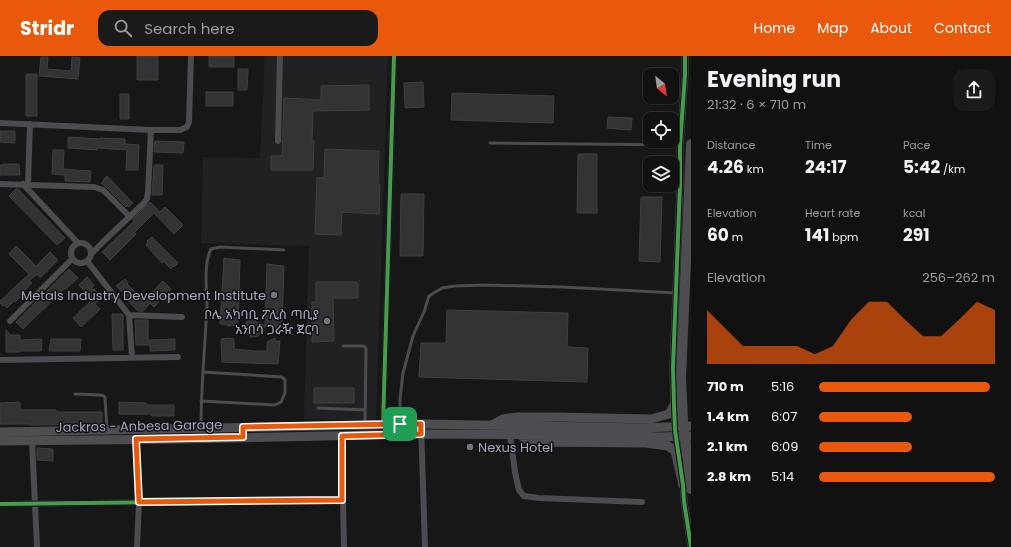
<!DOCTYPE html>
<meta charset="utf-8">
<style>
body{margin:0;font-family:Poppins,"Noto Sans Ethiopic",sans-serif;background:#1a1a1a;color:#f1f3f6;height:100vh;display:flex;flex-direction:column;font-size:15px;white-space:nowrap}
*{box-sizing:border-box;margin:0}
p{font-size:13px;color:#9c9d9f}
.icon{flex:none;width:22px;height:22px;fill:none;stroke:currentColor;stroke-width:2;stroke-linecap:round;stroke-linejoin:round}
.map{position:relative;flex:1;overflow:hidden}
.details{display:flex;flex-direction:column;background:#111;width:320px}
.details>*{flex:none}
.needle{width:26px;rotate:151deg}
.fabs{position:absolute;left:643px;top:12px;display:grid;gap:8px}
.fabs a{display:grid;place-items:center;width:36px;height:36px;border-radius:8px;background:#111;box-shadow:0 1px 3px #0004,0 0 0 1px #303131;font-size:20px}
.pin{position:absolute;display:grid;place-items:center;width:34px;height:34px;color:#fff;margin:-17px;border-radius:8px;box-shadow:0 2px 6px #0006}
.round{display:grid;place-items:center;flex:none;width:42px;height:42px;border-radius:12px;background:#1a1a1a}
.head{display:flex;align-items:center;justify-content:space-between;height:68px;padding:0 16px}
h1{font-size:22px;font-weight:700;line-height:30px}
.figures{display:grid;grid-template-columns:repeat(3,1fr);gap:6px;height:68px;padding:4px 16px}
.figures div{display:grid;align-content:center}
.figures b{font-size:17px;font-weight:700}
.figures small{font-size:11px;font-weight:400}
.figures p{font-size:11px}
.chart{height:112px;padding:8px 16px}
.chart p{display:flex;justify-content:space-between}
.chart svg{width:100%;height:72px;margin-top:4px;fill:#ea580c;opacity:.7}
ul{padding:0 16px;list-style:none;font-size:13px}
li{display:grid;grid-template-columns:64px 48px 1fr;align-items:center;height:30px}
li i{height:10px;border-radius:5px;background:#ea580c}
header{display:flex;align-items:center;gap:24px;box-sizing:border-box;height:56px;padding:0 20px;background:#ea580c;color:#fff}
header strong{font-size:19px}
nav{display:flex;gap:22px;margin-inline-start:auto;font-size:14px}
.search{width:280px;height:36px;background:#1a1a1a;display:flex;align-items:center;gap:10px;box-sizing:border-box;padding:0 14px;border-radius:12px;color:#9c9d9f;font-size:15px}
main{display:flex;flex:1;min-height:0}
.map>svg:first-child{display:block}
</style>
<header>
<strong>Stridr</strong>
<div class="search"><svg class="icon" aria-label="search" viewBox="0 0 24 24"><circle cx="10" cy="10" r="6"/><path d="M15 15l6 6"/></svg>Search here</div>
<nav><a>Home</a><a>Map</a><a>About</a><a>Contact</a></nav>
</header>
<main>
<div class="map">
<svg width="691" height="491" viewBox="0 0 691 491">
<rect width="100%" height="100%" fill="#171717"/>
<!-- built -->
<path fill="#212123" d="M265,0H388L376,365L304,363L309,190L201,187L203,101L260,102Z"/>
<!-- building -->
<path fill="#333335" stroke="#403f43" d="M137,0H158V24H137Z
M209,0H234V11H209Z
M41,1H48L47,13L71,15L72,1L80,2L78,23L39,20Z
M238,13H248L247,34H238Z
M26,18H37V60H26Z
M423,26L424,51L405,52L404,27Z
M369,29V54L313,55L312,85H314L313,114H271V100H282L284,42L321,44V30Z
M206,36H233V50H206Z
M452,37L554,40L553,67L451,64Z
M120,38H129V63H120Z
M608,61L632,62L631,74L607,72Z
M0,75H15V87L0,86Z
M68,81L100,83V82L125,83V88L139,89L138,114H126L127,94L97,92V94L68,92Z
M155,85L184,86L183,97L154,96Z
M325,93L379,95L378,129H380L379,158L342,156L341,179L315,178L317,121L324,122Z
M53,94H64L63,113L91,115L90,126L65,125V119L52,118Z
M578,98H597V157H577Z
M3,108H19L20,119H0V109H3Z
M154,109H163L162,139H152Z
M107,120L133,147L129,151L128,150L126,151L106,131L101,127L104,125L103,124Z
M16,133H18L65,182L57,189L9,140Z
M401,138H424L423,200H400Z
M641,141H662L660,206L639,205Z
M150,146L160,156L165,151L183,169L174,178L154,157L134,177L136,178L110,204L102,196L134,165L133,164L134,162Z
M152,181L178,207L174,211L173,210L171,213L163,205L162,207L146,189L148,186L147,185Z
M16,190L36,210L50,196L58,204L40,222L37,218L29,225L32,227L24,235L25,236L15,246L14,245L7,252L4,249L3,250L0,247V245L29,218L9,198Z
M224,202L240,204L238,269L228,270V269L220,268Z
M267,208L284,210L282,271L273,272L265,270L258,280L251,281L245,277L244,270L248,264L255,263L265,270Z
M69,213L78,222L66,233L65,232L23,273L16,266Z
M87,221L94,229L91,233L93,234L94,233L102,242L95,248L100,253L81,271L73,262L93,243L79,229Z
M125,223L128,227L127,228L144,245L163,225L171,233L154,251L150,247L143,255H138L122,239L124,238L116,230Z
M316,226H358V242H333L334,285L312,286V246H316Z
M447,254L568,257L567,291L588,292L587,326L419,321L421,287H446Z
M112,258H122L123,259V294H113Z
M135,264H148V284L175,283V294L150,295V289H136Z
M6,274L10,279H20V284L42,283L41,295H20V296H6Z
M229,282L234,283V293L255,295H267V286L275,282V285H280L278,308L222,306L221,283Z
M51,283H81L80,295H49Z
M314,332H354V347H314Z
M20,346V354H56V356H102V368L29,369V368H0V347Z
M119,346L146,347V349H174V360H152L151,358H119Z
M37,392L53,393V405L37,404Z"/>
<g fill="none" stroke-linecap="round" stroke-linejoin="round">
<!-- service -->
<path stroke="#4b4b50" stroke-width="3" d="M490,87L680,89
M343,290H363L365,291L366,293L365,368
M75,338L100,339L104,340L105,342L107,373
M201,345L275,349L281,346L285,337V324L282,321L203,316
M318,352L365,354
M400,367V343L403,317L413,280L424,256L429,240L442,232L455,230L485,229L562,231L676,237
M201,370C201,330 205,291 207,250C207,232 203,209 211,193L220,191L284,194"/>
<!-- minor -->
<path stroke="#4b4b50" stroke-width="6" d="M0,67L151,74H180L187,71L189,66L191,0
M278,85L280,0
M0,128L94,131L103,134L130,161
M23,128L78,187
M28,128L30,68
M71 197a10 10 0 1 1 20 0a10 10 0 1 1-20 0Z
M91,198L106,183L144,147L147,143L148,136L151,74
M87,205L129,259L132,301
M129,259L182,261
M10,265L72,203
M0,304L178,301
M421,368L425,491
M383,369L394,0
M342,379L343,444L344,491
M510,379L515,416L519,434L524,440L539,442L642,446
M136,383L139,446L137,491
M32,385L37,491
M0,448L343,444"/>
<!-- tertiary -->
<path stroke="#4b4b50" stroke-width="7" d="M679,401L675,374L674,349L673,311L680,129V89L685,19V0
M683,425L684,445L691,491"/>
<!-- primary -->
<path stroke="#4e4e52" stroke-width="9" d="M492,369L503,363L509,362L518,361H555L651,363L669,358L674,349
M0,376L421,368L642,372L691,370
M520,379L528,385L532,386L645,387L668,390L675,395L683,429
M0,385L182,383L421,378L591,379L621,380L661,381L691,380"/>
<!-- trunk -->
<path stroke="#4e4e52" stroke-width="10" d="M691,88L681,322L683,364L691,433"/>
<defs>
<path id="cycleway" d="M685,0V19L680,89V129L673,311L674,349L675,374L683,429L684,445L691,491
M383,369L394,0
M0,448L343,444"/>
</defs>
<!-- cycleway casing -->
<use href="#cycleway" stroke="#111113" stroke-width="6"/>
<!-- cycleway -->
<use href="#cycleway" stroke="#469c4c" stroke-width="4"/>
</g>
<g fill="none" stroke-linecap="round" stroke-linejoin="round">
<defs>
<path id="route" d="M400,368H421V378L342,380V444L139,446L136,383L243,381V371Z"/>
</defs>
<!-- route casing -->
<use href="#route" stroke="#fff" stroke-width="8"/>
<!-- route -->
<use href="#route" stroke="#ea580c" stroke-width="5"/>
</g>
<!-- markers -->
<g fill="#757680" stroke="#111113" stroke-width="1.5">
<circle cx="274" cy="239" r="4"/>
<circle cx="327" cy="265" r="4"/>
<circle cx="470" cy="391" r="4"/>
</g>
<g text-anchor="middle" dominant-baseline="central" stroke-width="3" stroke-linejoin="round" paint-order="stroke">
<!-- poi labels -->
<g font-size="13" fill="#a7a9b9" stroke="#111113" text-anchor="end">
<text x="266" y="239">Metals Industry Development Institute</text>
<text x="319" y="258">ቦሌ አካባቢ ፖሊስ ጣቢያ<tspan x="319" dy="15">አንበሳ ጋራዥ ጀርባ</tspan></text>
<text x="478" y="391" text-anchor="start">Nexus Hotel</text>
</g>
<!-- street labels -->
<g font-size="13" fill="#a7a9b9" stroke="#111113">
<text transform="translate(139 370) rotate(-1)">Jackros - Anbesa Garage</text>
</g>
</g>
</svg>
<div class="fabs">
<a><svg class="needle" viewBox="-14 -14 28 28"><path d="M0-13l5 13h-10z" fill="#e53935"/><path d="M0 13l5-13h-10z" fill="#9c9d9f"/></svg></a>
<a><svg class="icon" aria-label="locate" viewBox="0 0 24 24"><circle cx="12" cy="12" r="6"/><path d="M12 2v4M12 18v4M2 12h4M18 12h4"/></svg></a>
<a><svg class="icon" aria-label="layers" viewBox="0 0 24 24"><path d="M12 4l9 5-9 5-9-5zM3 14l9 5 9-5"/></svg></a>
</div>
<div class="pin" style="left:400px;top:368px;background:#1e9e55"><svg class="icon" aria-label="arrive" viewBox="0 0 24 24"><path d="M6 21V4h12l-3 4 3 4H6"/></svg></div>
</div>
<section class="details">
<div class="head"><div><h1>Evening run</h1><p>21:32 · 6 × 710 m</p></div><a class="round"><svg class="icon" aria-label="share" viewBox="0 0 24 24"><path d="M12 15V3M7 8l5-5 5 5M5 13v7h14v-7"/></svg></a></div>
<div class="figures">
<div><p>Distance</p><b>4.26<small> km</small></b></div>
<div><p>Time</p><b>24:17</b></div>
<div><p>Pace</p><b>5:42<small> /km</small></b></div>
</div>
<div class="figures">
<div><p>Elevation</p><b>60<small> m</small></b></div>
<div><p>Heart rate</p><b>141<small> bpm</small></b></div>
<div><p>kcal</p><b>291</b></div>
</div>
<div class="chart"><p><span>Elevation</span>256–262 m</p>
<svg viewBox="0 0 160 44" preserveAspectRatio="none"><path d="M0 44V11L10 22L20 33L30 33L40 33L50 33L60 38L70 33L80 17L90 6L100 6L110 17L120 27L130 27L140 17L150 6L160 11V44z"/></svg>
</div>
<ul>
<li><b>710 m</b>5:16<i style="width:97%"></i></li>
<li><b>1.4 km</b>6:07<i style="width:53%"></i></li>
<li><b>2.1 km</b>6:09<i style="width:53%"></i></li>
<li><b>2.8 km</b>5:14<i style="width:100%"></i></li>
</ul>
</section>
</main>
